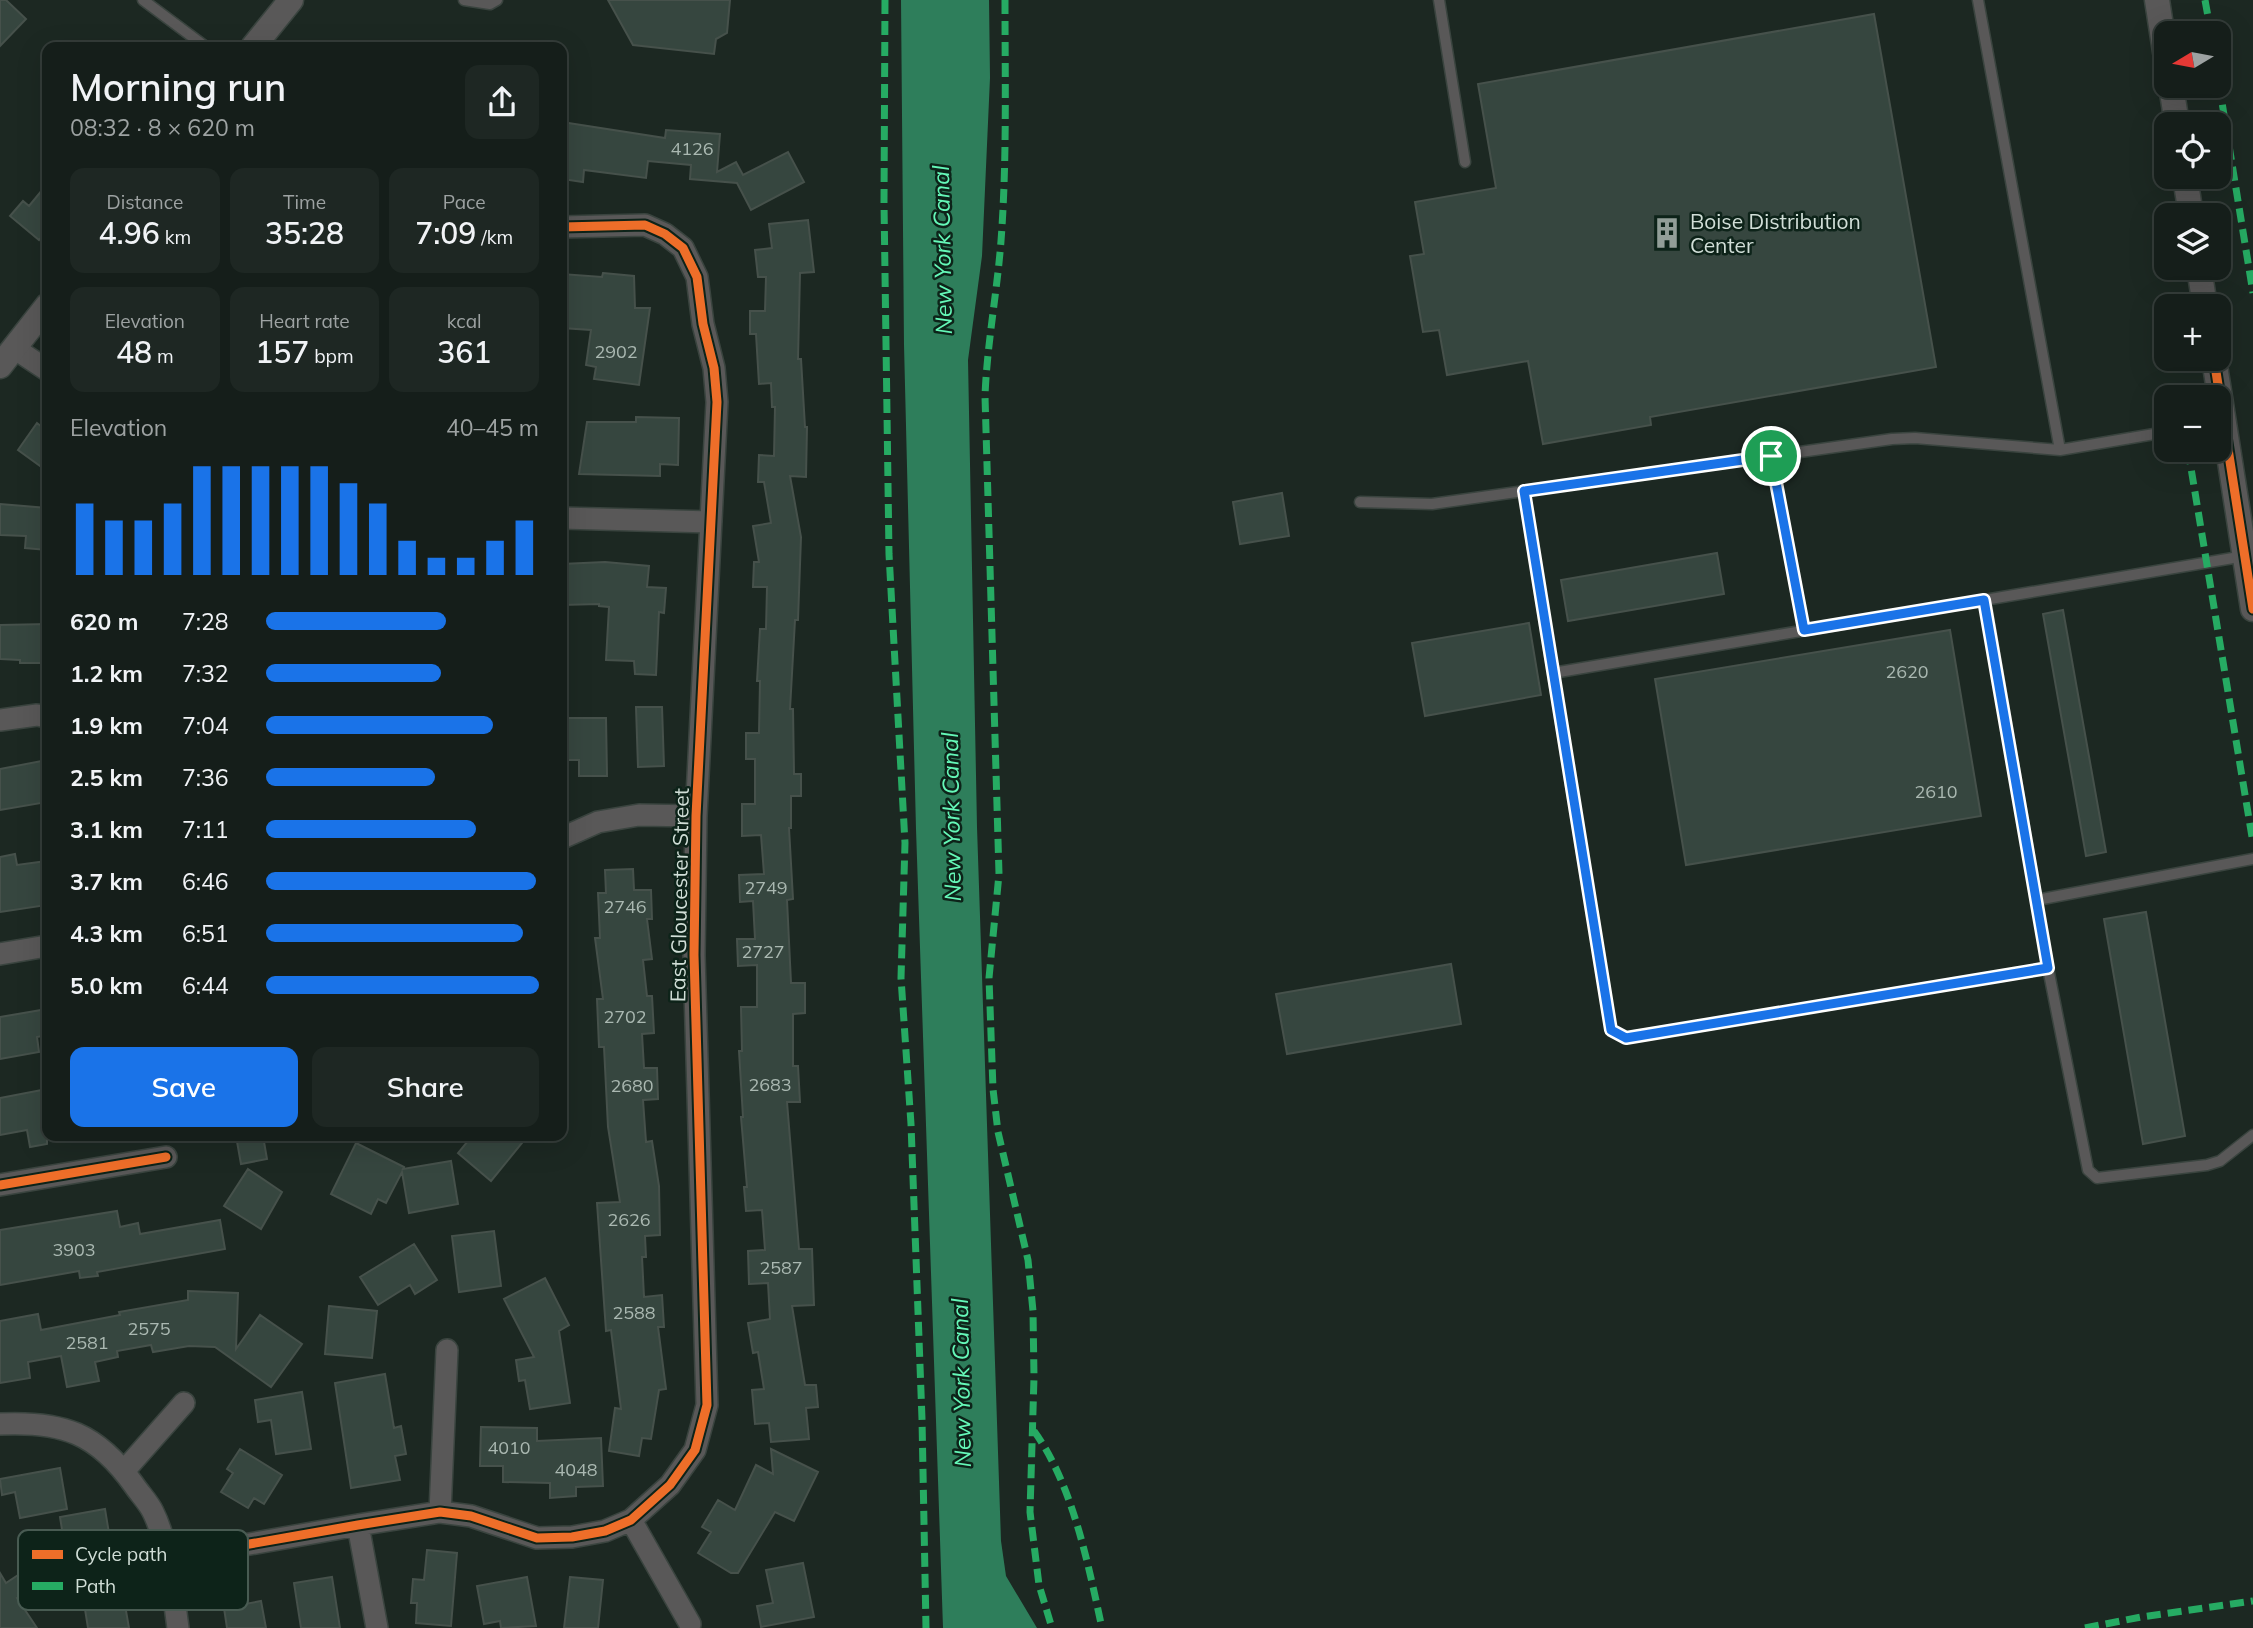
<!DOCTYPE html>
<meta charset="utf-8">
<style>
body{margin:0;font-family:Mulish,sans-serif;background:#1e2723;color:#f1f3f6;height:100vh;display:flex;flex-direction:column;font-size:26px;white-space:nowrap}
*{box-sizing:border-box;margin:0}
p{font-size:23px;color:#9da2a2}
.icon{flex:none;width:38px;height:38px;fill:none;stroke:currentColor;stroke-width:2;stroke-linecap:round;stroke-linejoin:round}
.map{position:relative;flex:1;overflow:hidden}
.side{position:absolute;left:42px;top:42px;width:525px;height:1099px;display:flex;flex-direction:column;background:#151e1a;border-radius:14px;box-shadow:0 7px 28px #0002,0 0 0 2px #343c39}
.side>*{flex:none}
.needle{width:46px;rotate:260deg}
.tools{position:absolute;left:2154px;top:21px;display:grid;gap:14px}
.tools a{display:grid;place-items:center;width:77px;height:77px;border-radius:14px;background:#151e1a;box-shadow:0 7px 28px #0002,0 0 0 2px #343c39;font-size:35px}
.pin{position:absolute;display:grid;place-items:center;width:60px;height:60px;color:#fff;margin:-30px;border:4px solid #fff;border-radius:50%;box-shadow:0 2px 7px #0007}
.round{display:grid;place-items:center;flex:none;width:74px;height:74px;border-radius:14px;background:#1e2723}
.overview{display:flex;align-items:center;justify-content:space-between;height:119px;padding:0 28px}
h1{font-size:38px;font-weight:600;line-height:52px}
.figures{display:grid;grid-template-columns:repeat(3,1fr);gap:10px;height:119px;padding:7px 28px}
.figures div{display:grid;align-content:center;border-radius:14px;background:#1e2723;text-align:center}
.figures b{font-size:30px;font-weight:600}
.figures small{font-size:19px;font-weight:400}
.figures p{font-size:19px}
.chart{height:196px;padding:14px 28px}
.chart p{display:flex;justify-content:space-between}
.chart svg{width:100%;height:126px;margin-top:7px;stroke:#1a73e8;stroke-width:6}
.button{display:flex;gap:14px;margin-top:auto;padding:14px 28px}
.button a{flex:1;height:80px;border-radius:14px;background:#1a73e8;color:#fff;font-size:28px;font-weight:600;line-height:80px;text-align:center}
.button a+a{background:#1e2723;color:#f1f3f6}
ul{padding:0 28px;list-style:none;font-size:23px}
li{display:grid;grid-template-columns:112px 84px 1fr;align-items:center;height:52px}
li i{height:18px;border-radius:9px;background:#1a73e8}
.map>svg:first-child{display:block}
</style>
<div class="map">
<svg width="2253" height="1628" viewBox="0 0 2253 1628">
<rect width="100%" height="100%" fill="#1c2822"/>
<!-- water -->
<path fill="#2e7e5b" d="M901,0H989L990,78L982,256L968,360L977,827L1001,1541L1006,1576L1037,1628H943L916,829L904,345Z"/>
<!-- building -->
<path fill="#36463f" stroke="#46514b" stroke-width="2" d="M0,0H6L26,19L0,46Z
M608,0H730L727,33L716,39L714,54L633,45Z
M1874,14L1936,367L1650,417L1651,425L1543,444L1528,361L1447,375L1439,330L1423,332L1410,256L1424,254L1415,202L1496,188L1478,84Z
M562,122L665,138L666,130L720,134L717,172L736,162L743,175L788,152L804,182L751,210L737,183L690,179L691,165L648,161L646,178L584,170L583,182L562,179Z
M47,184V230L39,240L10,216L23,201L29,206Z
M808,220L814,272L800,273L798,359H801L805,427H807L806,477L790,476L801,537L798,620H795L790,709H793L794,774H801V796H791V828H789L793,899L787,900L791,983H805V1013L793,1014V1066H798L800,1102H787L799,1249H812L814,1305L792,1306L805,1385H816L818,1407L806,1408L809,1439L771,1442L769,1423L755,1424L752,1390L764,1389L758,1352L753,1353L748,1323L770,1319L768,1283L749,1284L748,1251L765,1250L762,1210L746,1211L744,1187H747L741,1117H743L739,1051H742L741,1007H757V965L738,966L737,939H755L753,901L740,902L739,875L764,874L761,835L742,836V804H755V759H746V733H759L760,681H757L760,629H766L767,587H753L754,562H759L753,526L771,523L764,482H758L759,455L774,456L775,407H772L771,383L759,384L756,334H750V311H765L766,277H758L755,250L772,248L769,224Z
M603,273L634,276L635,308H650L639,385L594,379L596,367L586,365L591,330L562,328V274L602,277Z
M636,417L679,418L678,465L660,464V476L579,474L587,422H636Z
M37,423L47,431V471L18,450Z
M1282,493L1289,536L1240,544L1233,502Z
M0,504L47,508V550L25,548L26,536L0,535Z
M1717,553L1724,594L1568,621L1561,580Z
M605,562L649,566L647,587L666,588L664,613L659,612L656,675L635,674L634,661L606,660L609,607L599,606V604L562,605V564Z
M2063,610L2106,852L2086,856L2043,614Z
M1529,623L1541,695L1425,716L1412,643Z
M47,624V663H20V660L0,659V625Z
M1950,630L1981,816L1686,865L1655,679Z
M636,707H662L664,766L638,767Z
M562,718H606L607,776H579V760H562Z
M47,760V802L0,810V769Z
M15,854L17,865L47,861V905L0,912V857Z
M633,869L634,890H651L652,919H647L652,959L643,960L647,996H652L654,1033L642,1034L644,1068H657L658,1099L643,1100L646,1142L652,1141L659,1186L660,1235L645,1236L646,1257H642L644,1297L662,1295L664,1327H658L666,1389L659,1390L651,1439L642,1438L639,1456L609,1451L615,1408L621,1409L611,1330L606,1331L597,1203L620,1202L608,1127L604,1047H599L597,999H603L595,938H600L598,893H606L605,870Z
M2146,912L2185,1136L2143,1144L2104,919Z
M1451,964L1461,1024L1287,1054L1276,994Z
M47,1009V1035L37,1037L39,1052L0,1059V1017Z
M47,1089V1144L30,1147L27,1130L0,1135V1098Z
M236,1136H263L267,1159L241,1164Z
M472,1136H513L522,1143L491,1181L458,1153Z
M356,1143L404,1167L403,1169L451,1161L458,1204L409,1213L402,1172L386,1203L378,1199L371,1214L331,1194Z
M248,1169L282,1192L261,1229L224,1206Z
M117,1211L120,1227L138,1223L140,1234L220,1220L225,1249L97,1272L98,1276L80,1278L79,1271L0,1285V1230Z
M494,1231L501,1286L459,1292L452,1236Z
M414,1244L437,1280L415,1294L410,1285L378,1305L360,1277Z
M545,1278L569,1325L559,1331L570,1403L530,1409L525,1380L519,1381L516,1360L534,1357L504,1299Z
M188,1291L238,1293L236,1349L260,1315L302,1344L271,1387L215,1347L189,1346L153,1352L151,1345L117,1351L118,1357L95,1362L99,1381L67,1387L61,1356L28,1362L30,1378L0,1383V1321L38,1314L41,1330L120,1315L119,1312L188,1300Z
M329,1306L377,1311L372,1358L325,1354Z
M385,1374L394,1428L401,1426L406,1454L395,1456L400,1480L351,1488L335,1383Z
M302,1392L311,1449L276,1454L271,1420L258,1422L255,1400Z
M481,1427L537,1428V1441L601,1438L603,1486L576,1487V1496L550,1498V1483L503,1482V1466H480Z
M240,1449L282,1475L264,1504L254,1498L248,1508L221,1492L233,1473L227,1469Z
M771,1449L818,1472L794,1521L775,1512L738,1573H731L698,1553L711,1532L702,1527L718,1500L735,1510L756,1465L773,1474Z
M60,1468L67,1509L20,1518L15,1492L2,1495L0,1479Z
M105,1509L117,1582H121L129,1628H88L80,1578L70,1580L60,1517Z
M427,1550L457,1553L451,1626L416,1623L417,1603H411L413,1579L424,1580Z
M803,1563L814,1617L761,1627L757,1606L773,1603L766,1570Z
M0,1573L6,1583L18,1575L29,1590L17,1598L37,1628H0Z
M332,1577L340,1628H301L294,1583Z
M527,1577L536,1626L501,1628L500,1621L484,1624L477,1586Z
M570,1577L603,1580L598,1628H564Z
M261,1601L266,1628H227L224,1608Z"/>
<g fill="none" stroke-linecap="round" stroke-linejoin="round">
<defs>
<path id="service" d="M143,0L206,47
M464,0L490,4L497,0
M1439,0L1465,162
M1978,0L2060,450
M1771,456L1804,630
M1524,491L1553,673L2245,556
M1360,502L1432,504L1892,439L1915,438L2060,450L2166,432
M1985,600L2048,968L2088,1170L2097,1178L2207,1165L2220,1161L2253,1135
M1553,673L1611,1030L1626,1038L2048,968
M2037,900L2253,859"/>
<path id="minor" d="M14,348L47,370
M562,518L711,522
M0,720L37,715L47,717
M562,838L598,822L639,815L696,816
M0,954L47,946
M0,1185L166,1157
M0,1424C63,1421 97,1433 134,1485C140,1494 149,1503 153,1512C169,1544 173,1592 178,1628
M124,1471L184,1403
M440,1512L447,1350
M631,1520L690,1624
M358,1525L377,1628
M168,1561L210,1551L358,1525L440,1512L471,1516L537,1538L572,1537L605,1531L631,1520L670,1485L695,1450L707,1405L694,955L696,816L717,402L714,368L703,324L697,277L683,248L665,234L645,225L562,227"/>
<path id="tertiary" d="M2157,0L2166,58
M253,47L291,0
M2171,86L2177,124
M2185,177L2191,215
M2199,268L2205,306
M2214,359L2253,609
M0,366L47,306"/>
</defs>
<!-- service casing -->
<use href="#service" stroke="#3a443f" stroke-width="13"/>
<!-- minor casing -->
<use href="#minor" stroke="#3a443f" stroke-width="24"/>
<!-- tertiary casing -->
<use href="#tertiary" stroke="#3a443f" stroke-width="27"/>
<!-- service -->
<use href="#service" stroke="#595858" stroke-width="10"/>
<!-- minor -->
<use href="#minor" stroke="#595858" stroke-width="21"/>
<!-- tertiary -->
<use href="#tertiary" stroke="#595858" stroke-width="24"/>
<!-- quiet -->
<path stroke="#26ab63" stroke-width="7" stroke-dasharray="14 7" stroke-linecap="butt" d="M885,0L884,203L889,554L905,843L901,978L911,1124L922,1419L926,1628
M1005,0C1005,80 1007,161 1001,241C997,293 987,344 985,396L999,874L989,978L993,1089L998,1132L1028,1260L1033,1311L1034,1377L1030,1512L1039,1585L1052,1628
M2205,0L2211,33
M2219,84L2253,293
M2188,450L2253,843
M1034,1431C1073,1485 1088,1564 1102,1628
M2085,1628L2141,1617L2253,1601"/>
<defs>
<path id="cycleway" d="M2214,359L2253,609
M0,1185L166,1157
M168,1561L210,1551L358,1525L440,1512L471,1516L537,1538L572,1537L605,1531L631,1520L670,1485L695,1450L707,1405L694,955L696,816L717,402L714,368L703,324L697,277L683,248L665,234L645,225L562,227"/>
</defs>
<!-- cycleway casing -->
<use href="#cycleway" stroke="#0d2319" stroke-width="13"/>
<!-- cycleway -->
<use href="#cycleway" stroke="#ee6e29" stroke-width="9"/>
</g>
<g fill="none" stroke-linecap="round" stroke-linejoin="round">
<defs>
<path id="route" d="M1771,456L1804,630L1984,600L2048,968L1626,1038L1611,1030L1524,491Z"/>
</defs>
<!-- route casing -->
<use href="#route" stroke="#fff" stroke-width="14"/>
<!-- route -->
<use href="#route" stroke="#1a73e8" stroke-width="9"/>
</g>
<!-- icons -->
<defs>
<symbol id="building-bare" viewBox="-9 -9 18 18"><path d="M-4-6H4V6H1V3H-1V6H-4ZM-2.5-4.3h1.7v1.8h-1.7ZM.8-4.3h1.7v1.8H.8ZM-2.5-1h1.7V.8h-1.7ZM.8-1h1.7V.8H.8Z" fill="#929e98" stroke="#0d2319" stroke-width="2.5" paint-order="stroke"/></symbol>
</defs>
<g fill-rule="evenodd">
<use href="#building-bare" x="1645" y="211" width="44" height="44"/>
</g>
<g text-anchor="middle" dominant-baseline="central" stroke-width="5" stroke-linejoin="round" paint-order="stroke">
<!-- number labels -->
<g font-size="18" fill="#aab8b1">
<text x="692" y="148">4126</text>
<text x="616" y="351">2902</text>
<text x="1907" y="671">2620</text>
<text x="1936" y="791">2610</text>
<text x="766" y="887">2749</text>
<text x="625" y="906">2746</text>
<text x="763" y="951">2727</text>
<text x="625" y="1016">2702</text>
<text x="770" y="1084">2683</text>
<text x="632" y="1085">2680</text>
<text x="629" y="1219">2626</text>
<text x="74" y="1249">3903</text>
<text x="781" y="1267">2587</text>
<text x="634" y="1312">2588</text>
<text x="149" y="1328">2575</text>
<text x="87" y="1342">2581</text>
<text x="509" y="1447">4010</text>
<text x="576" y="1469">4048</text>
</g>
<!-- poi labels -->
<g font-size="21" fill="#d1ded7" stroke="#0d2319" text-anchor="start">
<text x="1690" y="221">Boise Distribution<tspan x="1690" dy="24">Center</tspan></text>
</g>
<!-- street labels -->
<g font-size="21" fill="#d1ded7" stroke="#0d2319">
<text transform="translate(679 895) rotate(-89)">East Gloucester Street</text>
</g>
<!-- water labels -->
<g font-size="23" font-style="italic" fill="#65f8b8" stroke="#0d2319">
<text transform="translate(942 250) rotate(-91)">New York Canal</text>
<text transform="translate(951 817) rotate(-91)">New York Canal</text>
<text transform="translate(961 1383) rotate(-91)">New York Canal</text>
</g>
</g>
<!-- legend -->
<rect x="18" y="1530" width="230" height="80" rx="10" fill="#0d2319" stroke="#485b52" stroke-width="2"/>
<rect x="32" y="1550" width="31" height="9" fill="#ee6e29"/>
<rect x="32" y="1582" width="31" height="8" fill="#26ab63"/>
<g font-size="19" fill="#d1ded7">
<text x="75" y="1561">Cycle path</text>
<text x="75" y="1593">Path</text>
</g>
</svg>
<div class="tools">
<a><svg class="needle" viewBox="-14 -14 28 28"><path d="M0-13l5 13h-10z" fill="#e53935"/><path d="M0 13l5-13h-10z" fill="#9da2a2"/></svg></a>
<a><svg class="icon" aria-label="locate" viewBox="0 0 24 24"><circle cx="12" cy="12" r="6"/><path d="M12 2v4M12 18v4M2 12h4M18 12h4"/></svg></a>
<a><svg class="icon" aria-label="layers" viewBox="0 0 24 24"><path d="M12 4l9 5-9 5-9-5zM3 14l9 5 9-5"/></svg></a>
<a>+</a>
<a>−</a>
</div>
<div class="pin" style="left:1771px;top:456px;background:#1e9e55"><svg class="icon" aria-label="arrive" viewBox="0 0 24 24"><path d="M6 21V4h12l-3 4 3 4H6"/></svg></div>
<section class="side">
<div class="overview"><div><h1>Morning run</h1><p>08:32 · 8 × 620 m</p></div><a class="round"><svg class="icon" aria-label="share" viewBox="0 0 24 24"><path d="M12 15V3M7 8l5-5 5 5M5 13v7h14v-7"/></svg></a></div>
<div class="figures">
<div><p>Distance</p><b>4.96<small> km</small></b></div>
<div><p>Time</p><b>35:28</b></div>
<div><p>Pace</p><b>7:09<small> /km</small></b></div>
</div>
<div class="figures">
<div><p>Elevation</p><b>48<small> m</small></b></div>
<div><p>Heart rate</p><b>157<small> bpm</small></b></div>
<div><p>kcal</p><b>361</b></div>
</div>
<div class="chart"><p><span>Elevation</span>40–45 m</p>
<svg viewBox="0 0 160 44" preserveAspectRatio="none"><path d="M5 44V19M15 44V25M25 44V25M35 44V19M45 44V6M55 44V6M65 44V6M75 44V6M85 44V6M95 44V12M105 44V19M115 44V32M125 44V38M135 44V38M145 44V32M155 44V25"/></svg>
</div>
<ul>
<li><b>620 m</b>7:28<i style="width:66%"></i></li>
<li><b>1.2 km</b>7:32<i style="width:64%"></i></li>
<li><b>1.9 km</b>7:04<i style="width:83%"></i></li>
<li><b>2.5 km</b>7:36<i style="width:62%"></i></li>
<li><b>3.1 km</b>7:11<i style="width:77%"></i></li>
<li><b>3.7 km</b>6:46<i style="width:99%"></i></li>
<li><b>4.3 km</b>6:51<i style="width:94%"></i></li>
<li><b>5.0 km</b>6:44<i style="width:100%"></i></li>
</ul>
<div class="button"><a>Save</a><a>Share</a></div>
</section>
</div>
